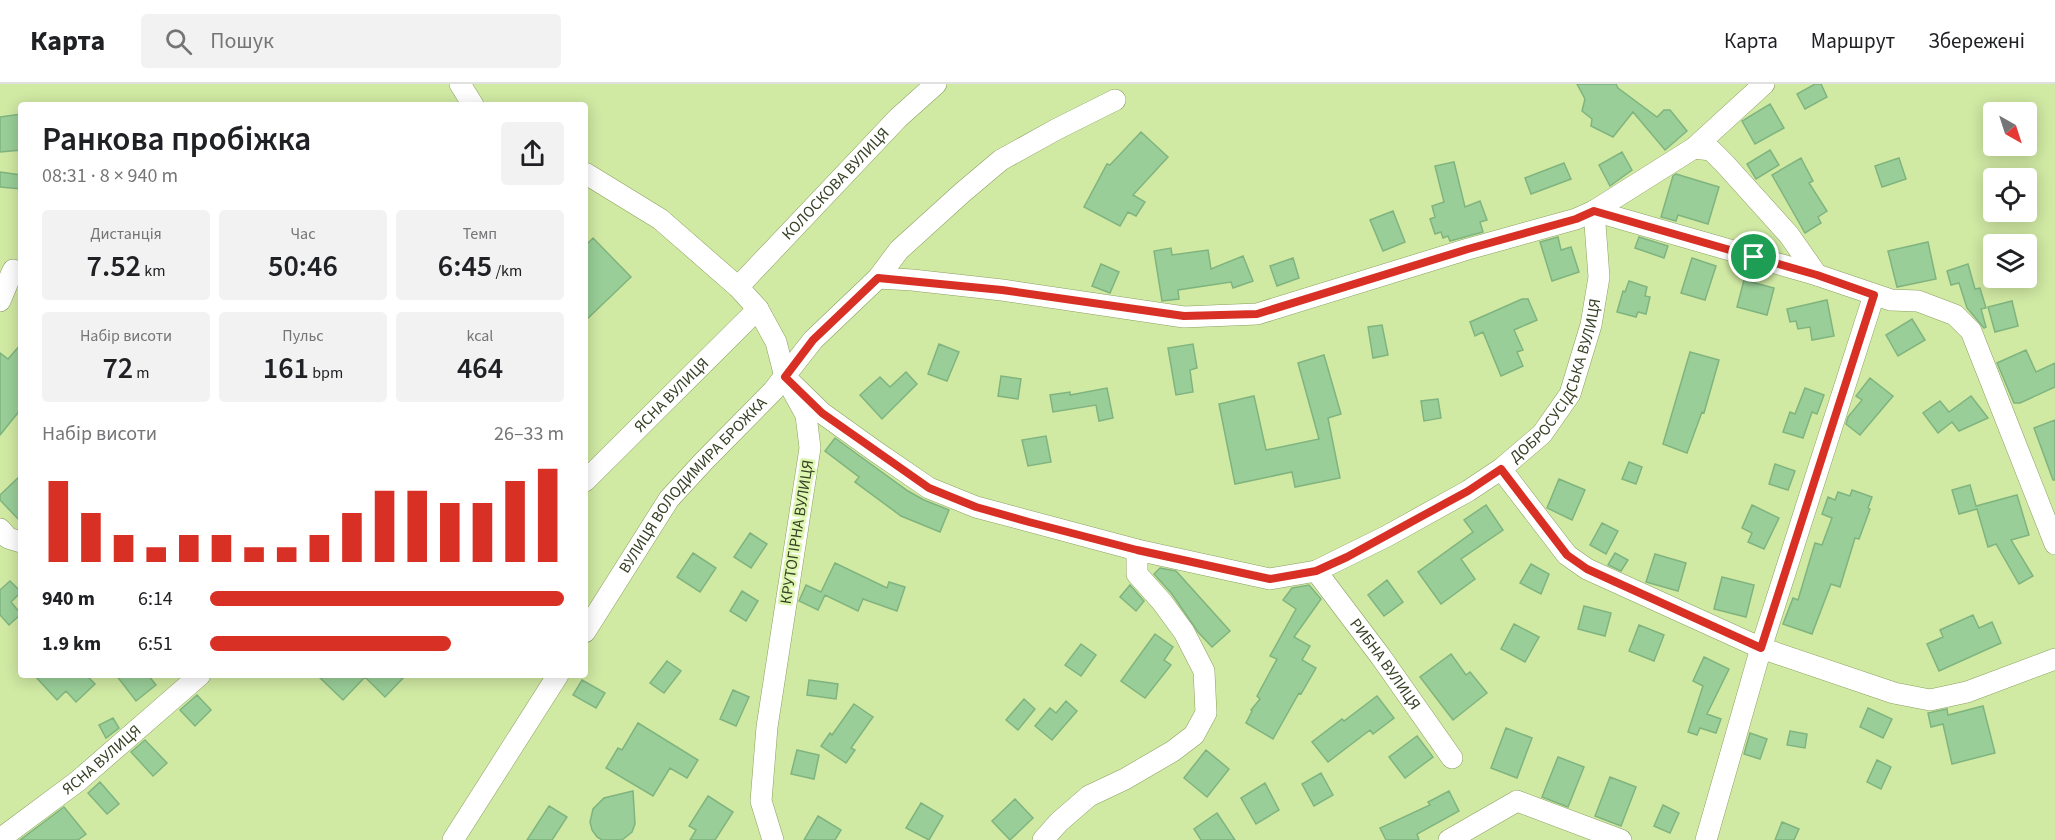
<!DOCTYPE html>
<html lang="uk">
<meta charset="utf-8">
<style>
body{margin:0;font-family:"Source Sans 3",sans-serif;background:#f2f2f2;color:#202124;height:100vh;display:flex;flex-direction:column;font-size:22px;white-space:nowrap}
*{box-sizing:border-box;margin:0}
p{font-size:20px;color:#757577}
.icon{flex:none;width:33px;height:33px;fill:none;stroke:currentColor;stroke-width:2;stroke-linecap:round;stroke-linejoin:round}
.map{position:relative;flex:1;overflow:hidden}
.details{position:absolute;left:18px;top:18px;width:570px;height:576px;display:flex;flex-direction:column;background:#fff;border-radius:6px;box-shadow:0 3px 15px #0003}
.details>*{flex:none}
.needle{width:39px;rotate:141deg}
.tools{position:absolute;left:1983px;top:18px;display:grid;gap:12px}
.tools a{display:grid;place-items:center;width:54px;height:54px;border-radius:6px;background:#fff;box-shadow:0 3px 15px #0003;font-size:30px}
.pin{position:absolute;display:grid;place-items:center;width:51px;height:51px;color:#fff;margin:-26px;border:3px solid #fff;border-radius:50%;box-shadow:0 2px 6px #0007}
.round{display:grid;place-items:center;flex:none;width:63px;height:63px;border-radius:6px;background:#f2f2f2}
.overview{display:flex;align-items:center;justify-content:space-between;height:102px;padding:0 24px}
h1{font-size:33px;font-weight:600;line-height:45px}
.metrics{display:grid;grid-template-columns:repeat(3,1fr);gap:9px;height:102px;padding:6px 24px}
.metrics div{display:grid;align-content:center;border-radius:6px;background:#f2f2f2;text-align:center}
.metrics b{font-size:30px;font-weight:600}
.metrics small{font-size:16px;font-weight:400}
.metrics p{font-size:16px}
.chart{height:168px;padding:12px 24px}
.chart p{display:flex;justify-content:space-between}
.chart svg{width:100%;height:108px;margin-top:6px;stroke:#d93025;stroke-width:6}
ul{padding:0 24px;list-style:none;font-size:20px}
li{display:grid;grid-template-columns:96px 72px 1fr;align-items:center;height:45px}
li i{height:15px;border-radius:8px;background:#d93025}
header{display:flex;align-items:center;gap:36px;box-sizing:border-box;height:84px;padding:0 30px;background:#fff;border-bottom:2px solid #e0e0e0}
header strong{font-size:28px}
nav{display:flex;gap:33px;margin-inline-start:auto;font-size:21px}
.search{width:420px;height:54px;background:#f2f2f2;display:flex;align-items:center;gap:15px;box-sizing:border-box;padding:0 21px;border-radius:6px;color:#757577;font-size:22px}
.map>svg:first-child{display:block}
</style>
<header>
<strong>Карта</strong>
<div class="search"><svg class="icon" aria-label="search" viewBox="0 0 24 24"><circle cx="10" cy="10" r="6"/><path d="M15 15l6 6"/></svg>Пошук</div>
<nav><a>Карта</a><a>Маршрут</a><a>Збережені</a></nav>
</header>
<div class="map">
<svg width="2055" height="756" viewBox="0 0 2055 756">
<rect width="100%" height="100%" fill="#d0e9a3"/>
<!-- building -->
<path fill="#99ce98" stroke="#80b47f" stroke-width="1.5" d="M1577,0H1616L1618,4L1657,33L1664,26H1670L1687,47L1665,66L1633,28L1613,53L1591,42L1592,35L1582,27L1585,15Z
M1815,0H1821L1827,13L1805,25L1797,10Z
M1770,20L1784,44L1755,60L1742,37Z
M21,30V66L0,68V33Z
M1141,48L1168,73L1133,111L1145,118L1136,132L1128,128L1120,142L1084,123L1107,80L1110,81Z
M1770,66L1779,81L1756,95L1747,80Z
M1622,68L1632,86L1610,102L1599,81Z
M1801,74L1813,97L1809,99L1827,127L1818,133L1821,139L1805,149L1772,91Z
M1899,74L1906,95L1882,103L1875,82Z
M1454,78L1465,123L1480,117L1487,136L1480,138L1483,148L1450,157L1448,152L1443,154L1441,148L1435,150L1430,135L1435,133L1432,122L1444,118L1435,82Z
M1564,79L1571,95L1531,110L1525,94Z
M0,88L21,91V105L0,103Z
M1676,90L1719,103L1708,140L1678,131L1676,137L1661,133L1673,92Z
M1393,127L1405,158L1383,167L1370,136Z
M1558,153L1561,166L1571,163L1579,188L1552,197L1540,158Z
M1639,153L1668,162L1664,174L1635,164Z
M593,154L631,193L585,237V162Z
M1928,158L1936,195L1897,203L1888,167Z
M1171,164L1172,171L1208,166L1211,185L1243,172L1253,197L1233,204L1231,198L1178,206L1179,215L1162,217L1154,167Z
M1293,174L1299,194L1277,202L1270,182Z
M1692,174L1716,182L1705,216L1681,209Z
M1101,180L1119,188L1110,209L1092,202Z
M1968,180L1975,205L1980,204L1986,224L1981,225L1986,243L1984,244L1967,224L1959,199L1951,201L1947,187Z
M1744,196L1774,204L1767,231L1737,223Z
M1629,197L1647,203L1645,212L1650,213L1646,230L1638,228L1636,233L1617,228L1623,207L1625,208Z
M1522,215H1528L1537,236L1514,246L1523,266L1517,268L1523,282L1501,292L1483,248L1475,252L1470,238Z
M1827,216L1834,252L1812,256L1810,243L1798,245L1796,237L1790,238L1787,225Z
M2012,217L2018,242L1995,248L1988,223Z
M1912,235L1925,256L1898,272L1886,251Z
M1382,241L1388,271L1373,274L1368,243Z
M21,260V325L0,351V269L8,275Z
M939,260L959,268L947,297L928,290Z
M1193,260L1197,284L1190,286L1193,308L1176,311L1168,264Z
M2026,266L2036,288L2055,279V303L2020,319H2014L1997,279Z
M1690,268L1719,276L1704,329L1702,328L1687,369L1663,360Z
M1324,271L1341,330L1328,334L1340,394L1295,403L1292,388L1235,400L1219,320L1254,312L1266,366L1319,355L1298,279Z
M906,288L917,300L882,335L860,311L880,293L890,303Z
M1001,292L1021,295L1018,315L998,312Z
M1870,294L1893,312L1860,351L1846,340L1848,333L1862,316L1856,312Z
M1107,304L1113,334L1099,337L1096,321L1053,328L1050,311L1070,308V311Z
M1805,304L1824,311L1817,330L1812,328L1803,354L1783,348L1790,328L1795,330Z
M1971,312L1988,334L1959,347L1952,338L1938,349L1923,329L1940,317L1949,328Z
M1438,315L1441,334L1424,337L1421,317Z
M2055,336V396H2053L2034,344Z
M1046,352L1051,378L1028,382L1022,356Z
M835,354L908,407L924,416L949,426L940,448L901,432L855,398L859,393L825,367Z
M1629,378L1642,383L1636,400L1622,395Z
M1775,380L1795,387L1788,406L1769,400Z
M21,391V438L0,416V411Z
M1559,395L1585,406L1572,436L1547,424Z
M1970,401L1976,422L2017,411L2029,451L2011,456L2033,492L2019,500L1996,460L1988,463L1977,425L1959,430L1952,406Z
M1852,406L1872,413L1868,424L1870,425L1859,455L1855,454L1840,503L1831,500L1812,550L1783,540L1793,514L1798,516L1815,459L1822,461L1832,434L1822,430L1828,413L1835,416L1838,408L1850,412Z
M1486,421L1503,446L1461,475L1475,495L1441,520L1418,488L1473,448L1464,436Z
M1752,421L1779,434L1764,465L1748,458L1752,449L1742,444Z
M1602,439L1618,447L1606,470L1590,461Z
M750,449L767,460L751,484L734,473Z
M693,469L716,484L700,508L677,493Z
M1615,469L1628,476L1621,487L1608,481Z
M1655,470L1686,479L1678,507L1646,498Z
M835,479L887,504L889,498L905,503L897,527L863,515L858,527L825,511L818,526L799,517L806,501L821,508Z
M1531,480L1549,490L1541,510L1520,499Z
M1160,484L1176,487L1230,547L1212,563L1198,548L1172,510L1154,490Z
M1722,493L1754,501L1746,533L1714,525Z
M1387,496L1403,518L1384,532L1368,511Z
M10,497L21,508L11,518L21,530L9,541L0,531V506Z
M1130,501L1144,517L1136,527L1120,513Z
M1309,501L1321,515L1294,553L1310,562L1302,576L1316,584L1301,610L1299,609L1273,655L1246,639L1252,627L1251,626L1260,615L1257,612L1277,575L1270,572L1296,525L1283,516L1292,504Z
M742,507L758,517L746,537L730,527Z
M1584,522L1611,529L1605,552L1578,545Z
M1973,531L1979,544L1992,538L2001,559L1939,587L1927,560L1943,553L1940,546Z
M1514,540L1539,553L1525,578L1501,565Z
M1639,541L1664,551L1654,577L1629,567Z
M1155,550L1173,563L1164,576L1171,581L1145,614L1121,597Z
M1081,560L1096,571L1081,592L1065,581Z
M1451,570L1466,591L1470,588L1487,609L1453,636L1420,593Z
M1704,573L1729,585L1707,630L1721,635L1716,649L1700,644L1697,651L1688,648L1703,602L1693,597Z
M667,577L681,587L664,609L650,599Z
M34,591H86L95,600L76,618L66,607L57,616Z
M116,591H148L156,601L136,617Z
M317,591H406L385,613L365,593L343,616Z
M582,596L605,609L596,624L573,611Z
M809,596L838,600L836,615L807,611Z
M733,606L749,613L736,642L720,635Z
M197,611L211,626L195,642L180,626Z
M1377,612L1394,634L1373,650L1370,646L1328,678L1312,658L1342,635L1344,637Z
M1024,615L1035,625L1018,646L1006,636Z
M1066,617L1077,627L1052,656L1035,642L1050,624L1056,629Z
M854,620L873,633L851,664L855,666L846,679L821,662L830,649L832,651Z
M1983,622L1995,669L1952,680L1943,640L1931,643L1928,629L1947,625L1948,631Z
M1868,624L1892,635L1883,654L1860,643Z
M113,634L119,644L106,654L99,641Z
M638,639L698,676L687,694L670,684L653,712L606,684L618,664L622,666Z
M1506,644L1532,654L1517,694L1491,684Z
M1790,647L1807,650L1805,664L1787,661Z
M1750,649L1767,655L1760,675L1744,670Z
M1417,652L1433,673L1405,694L1389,673Z
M145,656L167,679L153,692L131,668Z
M797,666L819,671L814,695L791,690Z
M1206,666L1229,685L1207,713L1184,694Z
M1558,673L1584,683L1568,723L1542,713Z
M1877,676L1891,683L1881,705L1867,698Z
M1321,689L1333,711L1314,722L1302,700Z
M1610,693L1636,703L1621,742L1595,732Z
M100,698L119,720L107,730L88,709Z
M1265,699L1279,726L1256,740L1241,714Z
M633,707L635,740L632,748L622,756H602L597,753L592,746L590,738L593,725L604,714Z
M1449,707L1459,727L1417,750L1419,756H1386L1380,744L1430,721L1428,718Z
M708,712L733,728L715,756H690L696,746L689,742Z
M1015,715L1033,734L1010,756L992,737Z
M921,719L943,732L929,756L906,744Z
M1663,721L1679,729L1670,749L1654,742Z
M549,722L567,733L552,756H527Z
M64,723L86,750L78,756H20Z
M1217,729L1235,756H1201L1194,745Z
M818,732L841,746L835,756H804Z
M1782,738L1799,745L1794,756H1775Z"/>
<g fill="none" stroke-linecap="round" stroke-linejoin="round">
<defs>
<g id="minor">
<path d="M460,0L473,21"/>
<path d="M1694,64L1711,66L1725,80L1789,151L1817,191"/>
<path d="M585,89L660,135L738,203L758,225L776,258L785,293L806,331L810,364L767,643L761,717L773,756"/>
<path d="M1594,127L1817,191L1891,216L1918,217L1955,231L1971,247L2055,460"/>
<path d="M878,194L912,196L1002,206L1184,233L1257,230L1468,165L1576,135L1594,127L1694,64L1764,0"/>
<path id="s1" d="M738,203L898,34L936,0"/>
<path d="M0,217L13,186"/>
<path id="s2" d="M785,293L822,329L875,367L929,404L976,423L1137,466L1270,495L1316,487L1387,452L1468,407L1501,385L1542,350L1570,310L1591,241L1599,193L1594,127"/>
<path d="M1501,385L1567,471L1587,485L1761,564L1894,609L1930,616L1967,608L2055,575"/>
<path id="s3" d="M585,397L758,225"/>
<path d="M0,445L8,454L21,458"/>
<path id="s4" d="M1316,487L1381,573L1452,674"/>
<path id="s5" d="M585,548L669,415L704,377L773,307L813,256L878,194L899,166L963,108L1001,76L1057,45L1115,16"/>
<path id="s6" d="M0,755L78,697L200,591"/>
<path d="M453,756L558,591"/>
<path d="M1043,756L1059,738L1089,712L1125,695L1173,667L1194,651L1206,629L1204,587L1184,548L1162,518L1137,490V466"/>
<path d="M1449,756L1517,717L1621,756"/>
<path d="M1706,756L1761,564L1874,211"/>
</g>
</defs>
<!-- minor casing -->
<use href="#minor" stroke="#8ba15f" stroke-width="22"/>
<!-- minor -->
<use href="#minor" stroke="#fff" stroke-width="21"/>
</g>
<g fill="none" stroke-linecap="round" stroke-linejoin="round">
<defs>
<path id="route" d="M1594,127L1817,191L1874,211L1761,564L1587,485L1567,471L1501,385L1468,407L1347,473L1316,487L1270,495L1137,466L1029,438L976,423L929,404L822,329L785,293L813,256L878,194L1002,206L1184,232L1257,230L1468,165L1576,135Z"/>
</defs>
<!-- route casing -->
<use href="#route" stroke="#fff" stroke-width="12"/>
<!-- route -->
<use href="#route" stroke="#d93025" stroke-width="8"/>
</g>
<g text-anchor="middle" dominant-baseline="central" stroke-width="5" stroke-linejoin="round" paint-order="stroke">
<!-- street labels -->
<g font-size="16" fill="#364024" stroke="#ddf6b0">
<text stroke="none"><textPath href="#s1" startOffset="142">КОЛОСКОВА ВУЛИЦЯ</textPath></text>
<text stroke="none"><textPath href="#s2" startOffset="902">ДОБРОСУСІДСЬКА ВУЛИЦЯ</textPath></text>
<text stroke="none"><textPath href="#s3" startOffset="122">ЯСНА ВУЛИЦЯ</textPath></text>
<text stroke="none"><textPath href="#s5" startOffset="183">ВУЛИЦЯ ВОЛОДИМИРА БРОЖКА</textPath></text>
<text transform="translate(797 448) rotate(-81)">КРУТОГІРНА ВУЛИЦЯ</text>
<text stroke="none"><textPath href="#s4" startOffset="116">РИБНА ВУЛИЦЯ</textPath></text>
<text stroke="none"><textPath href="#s6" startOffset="129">ЯСНА ВУЛИЦЯ</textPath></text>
</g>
</g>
</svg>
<div class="tools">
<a><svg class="needle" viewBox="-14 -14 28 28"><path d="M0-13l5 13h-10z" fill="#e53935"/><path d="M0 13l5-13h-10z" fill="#757577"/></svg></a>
<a><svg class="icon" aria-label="locate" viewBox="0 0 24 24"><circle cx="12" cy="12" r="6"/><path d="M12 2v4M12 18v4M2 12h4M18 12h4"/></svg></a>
<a><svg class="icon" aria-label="layers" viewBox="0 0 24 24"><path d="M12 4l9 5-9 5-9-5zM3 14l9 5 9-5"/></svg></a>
</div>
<div class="pin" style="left:1754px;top:173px;background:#1e9e55"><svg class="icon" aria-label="arrive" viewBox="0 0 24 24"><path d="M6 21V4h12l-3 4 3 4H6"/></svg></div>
<section class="details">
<div class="overview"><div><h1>Ранкова пробіжка</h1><p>08:31 · 8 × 940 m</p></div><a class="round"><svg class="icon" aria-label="share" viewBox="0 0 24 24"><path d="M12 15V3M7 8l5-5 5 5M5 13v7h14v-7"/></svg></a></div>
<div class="metrics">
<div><p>Дистанція</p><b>7.52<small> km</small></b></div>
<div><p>Час</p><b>50:46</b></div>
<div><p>Темп</p><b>6:45<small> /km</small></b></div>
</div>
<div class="metrics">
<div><p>Набір висоти</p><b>72<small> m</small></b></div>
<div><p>Пульс</p><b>161<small> bpm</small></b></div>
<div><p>kcal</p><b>464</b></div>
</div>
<div class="chart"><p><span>Набір висоти</span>26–33 m</p>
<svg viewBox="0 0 160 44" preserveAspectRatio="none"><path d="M5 44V11M15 44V24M25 44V33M35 44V38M45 44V33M55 44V33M65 44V38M75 44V38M85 44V33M95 44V24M105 44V15M115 44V15M125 44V20M135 44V20M145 44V11M155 44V6"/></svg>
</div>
<ul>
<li><b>940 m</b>6:14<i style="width:100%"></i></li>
<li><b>1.9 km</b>6:51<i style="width:68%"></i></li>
</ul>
</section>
</div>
